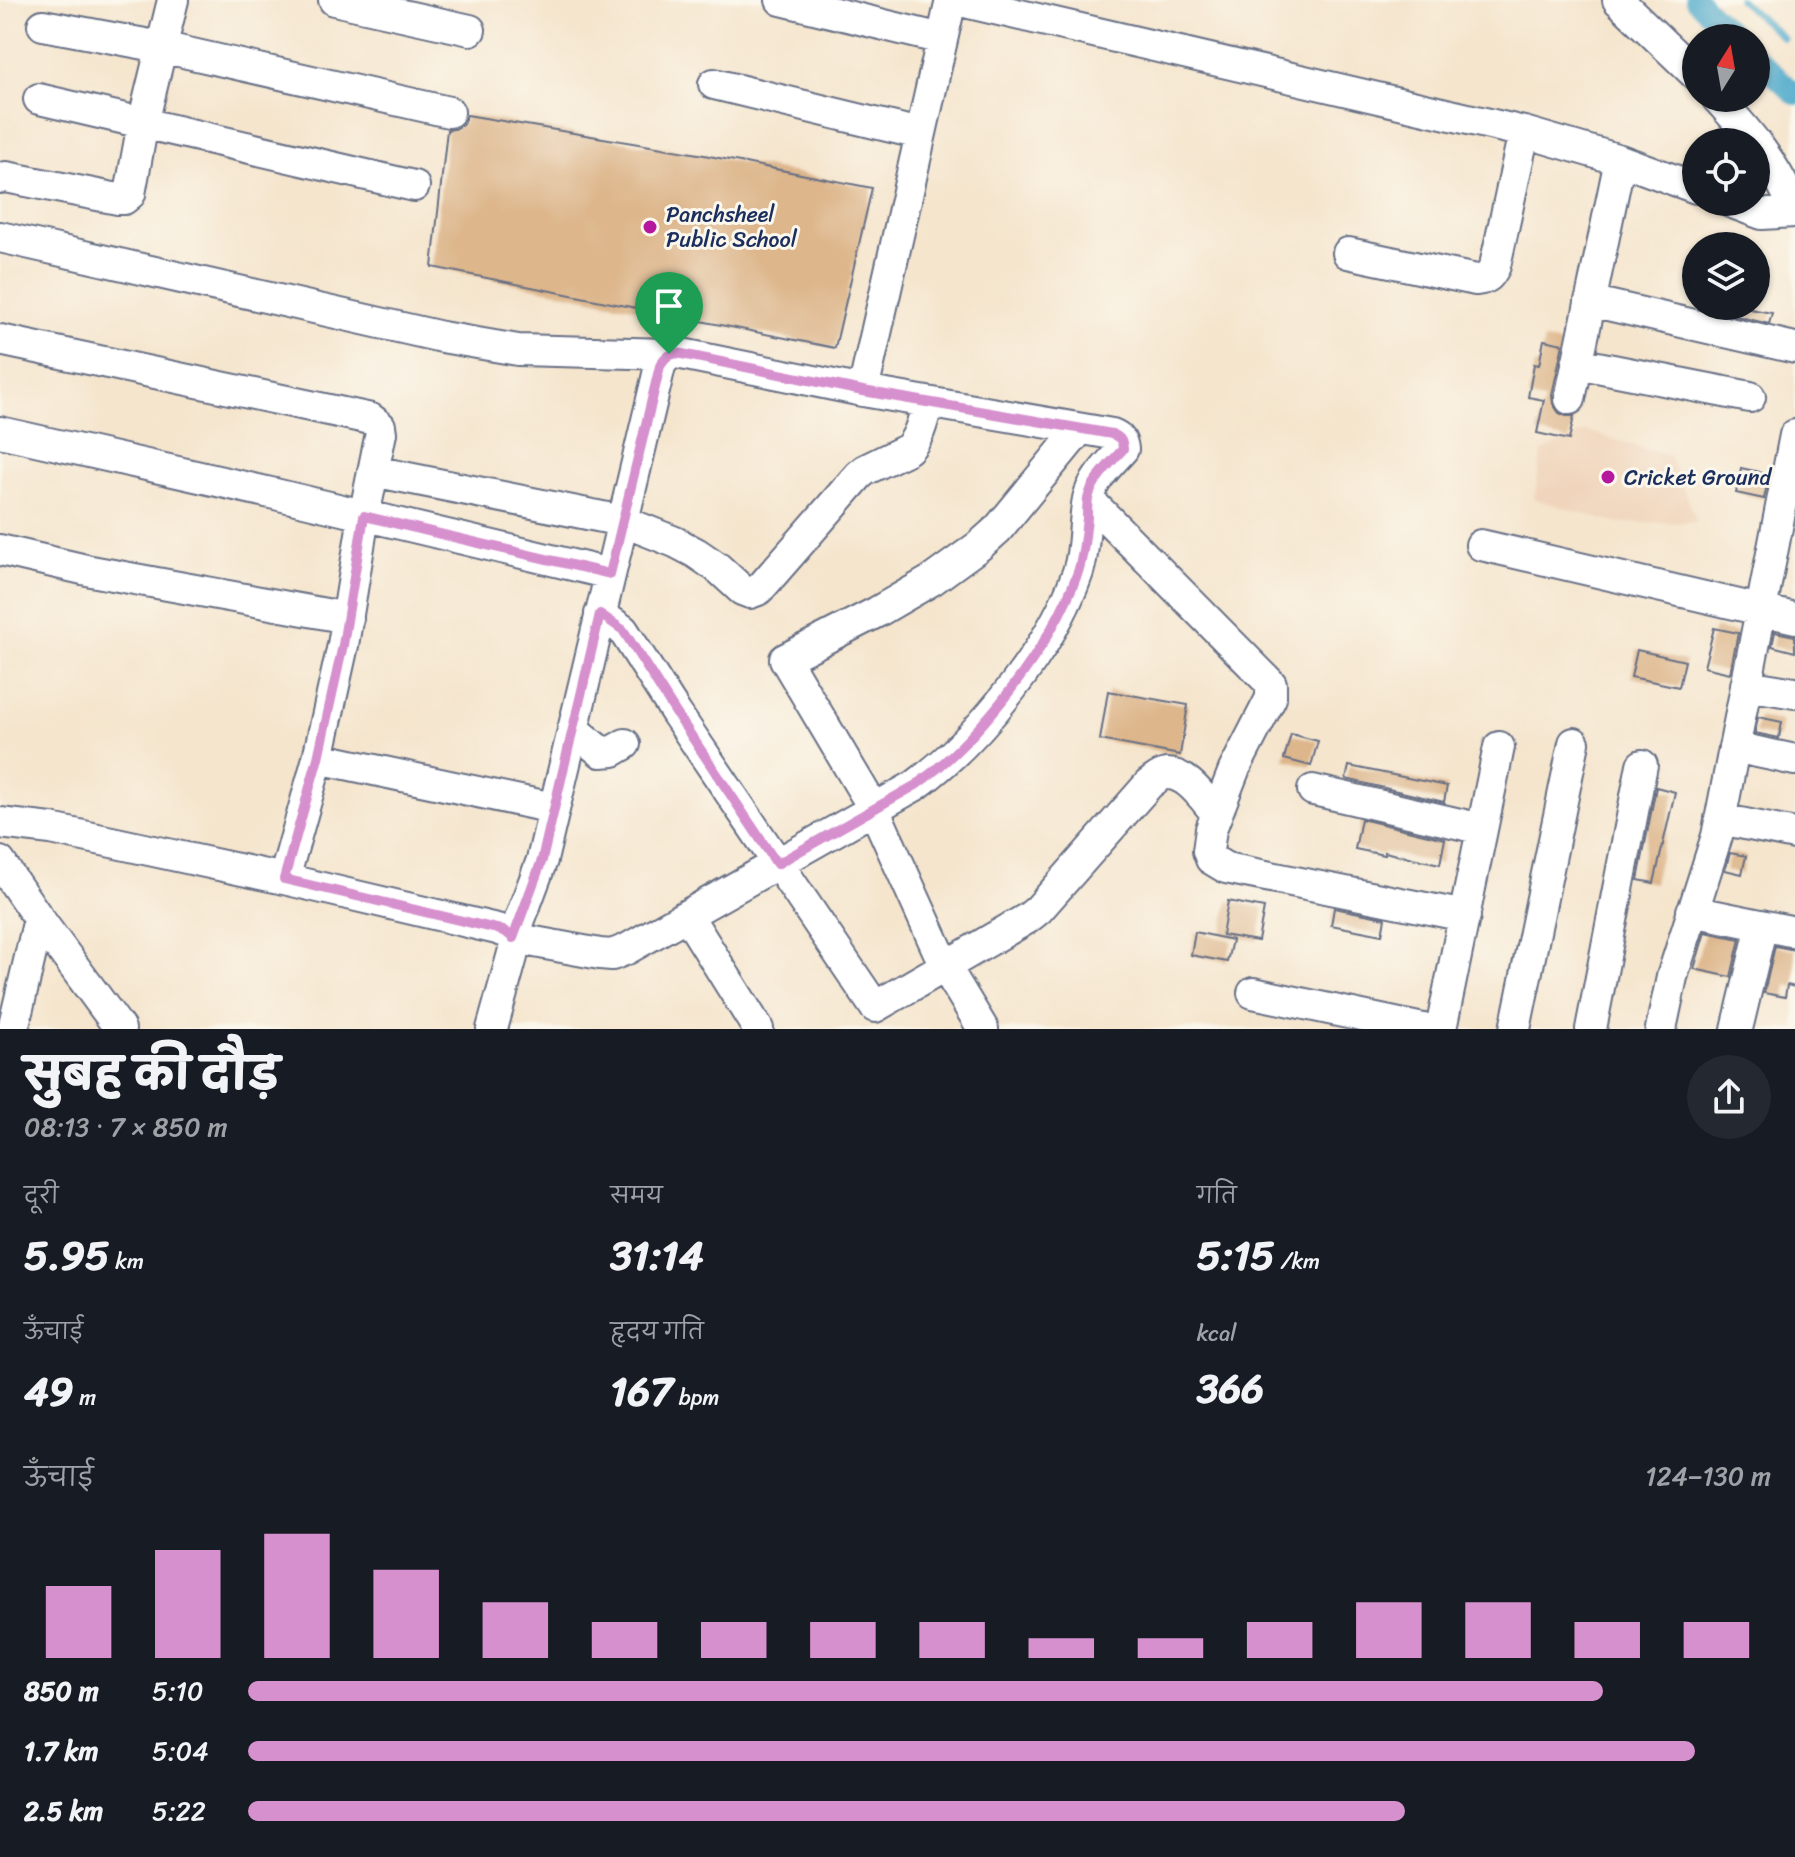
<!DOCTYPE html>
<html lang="hi">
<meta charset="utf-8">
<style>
body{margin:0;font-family:Sriracha,"Playpen Sans Deva",sans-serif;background:#242831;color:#f1f3f6;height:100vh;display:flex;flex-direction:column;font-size:30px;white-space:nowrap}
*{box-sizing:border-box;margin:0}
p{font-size:26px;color:#9ea1a6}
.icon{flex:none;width:44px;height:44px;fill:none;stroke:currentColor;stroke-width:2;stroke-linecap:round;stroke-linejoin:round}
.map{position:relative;height:1029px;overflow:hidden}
.side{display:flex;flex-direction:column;background:#171b24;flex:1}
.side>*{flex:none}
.needle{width:52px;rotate:11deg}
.controls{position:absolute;left:1682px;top:24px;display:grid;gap:16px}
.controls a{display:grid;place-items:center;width:88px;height:88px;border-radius:50%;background:#171b24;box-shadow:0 2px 6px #0004;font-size:40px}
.pin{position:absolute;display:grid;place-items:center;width:68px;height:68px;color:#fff;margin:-82px -34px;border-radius:50% 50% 50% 0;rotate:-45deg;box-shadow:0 0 8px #0007}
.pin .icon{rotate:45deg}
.round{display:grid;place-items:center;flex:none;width:84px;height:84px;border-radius:42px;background:#242831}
.head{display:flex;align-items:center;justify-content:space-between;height:136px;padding:0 24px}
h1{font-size:44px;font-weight:800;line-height:60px}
.figures{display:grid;grid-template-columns:repeat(3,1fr);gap:12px;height:136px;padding:8px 24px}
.figures div{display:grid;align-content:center}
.figures b{font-size:40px;font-weight:800}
.figures small{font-size:22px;font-weight:400}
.figures p{font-size:22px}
.chart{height:224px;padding:16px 24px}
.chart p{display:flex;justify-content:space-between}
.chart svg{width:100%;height:144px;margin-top:8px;stroke:#d690ce;stroke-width:6}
ul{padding:0 24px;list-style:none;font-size:26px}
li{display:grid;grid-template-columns:128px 96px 1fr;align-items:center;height:60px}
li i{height:20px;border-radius:10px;background:#d690ce}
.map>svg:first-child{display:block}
</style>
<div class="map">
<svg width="1795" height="1029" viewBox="0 0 1795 1029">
<rect width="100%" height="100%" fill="#fbf7ec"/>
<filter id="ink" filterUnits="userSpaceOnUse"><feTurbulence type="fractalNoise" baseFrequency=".0125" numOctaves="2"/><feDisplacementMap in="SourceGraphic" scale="16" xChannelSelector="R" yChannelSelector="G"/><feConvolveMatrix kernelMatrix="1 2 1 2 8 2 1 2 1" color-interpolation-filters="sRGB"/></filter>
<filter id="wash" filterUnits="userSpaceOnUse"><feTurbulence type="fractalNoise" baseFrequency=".006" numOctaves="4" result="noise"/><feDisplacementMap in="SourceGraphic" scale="32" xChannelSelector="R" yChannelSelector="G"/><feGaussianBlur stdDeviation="1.8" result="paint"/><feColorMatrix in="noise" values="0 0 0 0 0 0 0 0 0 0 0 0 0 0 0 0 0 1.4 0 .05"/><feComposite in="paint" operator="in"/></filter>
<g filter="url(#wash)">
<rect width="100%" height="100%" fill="#f5e5cd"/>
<!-- built -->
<path fill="#f0d5bc" d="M1586,431L1669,456L1697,522L1615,523L1534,499L1542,452Z"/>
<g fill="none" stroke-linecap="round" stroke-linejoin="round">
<!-- stream -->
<path stroke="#4da9cb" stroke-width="7" d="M1740,0L1783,38"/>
<!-- canal -->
<path stroke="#4da9cb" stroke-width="22" d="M1696,0L1736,38
M1756,57L1795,94"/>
</g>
<g id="blocks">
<!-- building -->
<path fill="#ddb68b" d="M467,115L704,155L872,188L835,348L432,267L447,130L455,129L462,125Z
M1734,306L1772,313L1769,324L1732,315Z
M1544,340L1563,344L1552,395L1553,404L1559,413L1566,416H1574L1569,440L1537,433L1544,400L1528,397L1534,364L1539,365Z
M1741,468L1769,474L1764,499L1736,493Z
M1714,628L1738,633L1730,673L1704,667Z
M1775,632L1795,636V652L1772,646Z
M1637,650L1685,661L1679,687L1631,677Z
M1108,691L1188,705L1180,755L1100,740Z
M1758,717L1782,722L1779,738L1755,733Z
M1291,734L1318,741L1311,766L1284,759Z
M1349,766L1447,786L1444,802L1346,779Z
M1656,787L1675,792L1654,883L1638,880Z
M1361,819L1445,839L1440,864L1384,852V855L1355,849Z
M1730,853L1746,856L1742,874L1725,870Z
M1228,901L1264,908L1258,941L1222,935Z
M1334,908L1385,918L1382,935L1331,925Z
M1195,932L1232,940L1227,962L1191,955Z
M1705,932L1740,939L1731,977L1694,969Z
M1775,946L1795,950V987L1787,985L1785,997L1764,993Z"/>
</g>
</g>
<g filter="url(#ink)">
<use href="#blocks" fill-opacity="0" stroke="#676f85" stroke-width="2"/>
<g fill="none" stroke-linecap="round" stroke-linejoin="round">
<defs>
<path id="minor" d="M334,0L470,30
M781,0L942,39
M956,0L1524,132L1620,160L1696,188
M1618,0L1696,75
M43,25L161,47L449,112
M714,84L920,134
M1717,98C1751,135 1775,163 1795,210
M39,99L414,186
M0,178L6,177L118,199H124L130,194L143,123L173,0
M1730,202L1762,214L1795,212
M0,237L442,337L518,350L669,354
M1348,253L1476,280C1488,279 1490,276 1495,266L1524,132
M1590,301L1795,348
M0,340L371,419L380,426L381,433L364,516L343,645L318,758L284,879
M1577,363L1750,397
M863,391L951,0
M1570,399L1620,160
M0,432L275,494L610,574
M373,471L622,521L675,542L696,553L718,568L742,590L750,593L758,590L764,584L859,475L865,470L908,449C920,437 923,419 928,403
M1088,499L1271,684V698L1234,770L1211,829L1208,851L1211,859L1226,868L1465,916
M1481,545L1795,618
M0,550L91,571L348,618
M600,614L623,630L676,713L875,1007L1028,918L1038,910L1149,784C1155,780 1159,775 1166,774C1188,773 1204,800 1217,814
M1746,685L1795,693
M573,729L601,752L613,751L625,744
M1734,747L1795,760
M318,758L553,808
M1313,790L1482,829
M1720,819L1795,834
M0,823L51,829L284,879L497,929L506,932L513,938L600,954L612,955L627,949L916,785C980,738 1052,647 1078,572C1086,548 1083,524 1088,499C1092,480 1110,464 1123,449C1122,441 1120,437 1112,434L863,391L677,353C667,355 664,358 660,366L542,860L513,938L515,946L492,1029
M0,862L39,919L120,1029
M1692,911L1795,932
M687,915L758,1029
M1253,993L1423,1029
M13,1029L39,919
M983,1029L945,966L874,809L785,659L877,612L932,580L979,546L998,529L1080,429
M1441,1029L1499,747
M1515,1029L1574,743
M1591,1029L1642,765
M1661,1029L1672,977L1717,836L1795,435
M1737,1029L1762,925"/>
</defs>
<!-- minor casing -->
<use href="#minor" stroke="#676f85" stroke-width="34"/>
<!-- minor -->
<use href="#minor" stroke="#fff" stroke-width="30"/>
</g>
</g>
<g fill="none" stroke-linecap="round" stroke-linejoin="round" filter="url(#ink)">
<defs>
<path id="route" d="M677,353L863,391L1112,434C1120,437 1123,441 1123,449C1110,464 1092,480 1088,499C1087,505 1087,512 1087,518C1085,536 1084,554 1078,572C1051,647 981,738 916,785L777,864L676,713L623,630L600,614L542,860L513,938L506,932L497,929L284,879L318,758L343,645L364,516L610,574L660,366C664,358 667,355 677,353Z"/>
</defs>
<!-- route casing -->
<use href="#route" stroke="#fff" stroke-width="16"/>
<!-- route -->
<use href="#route" stroke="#d690ce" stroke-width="10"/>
</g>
<!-- markers -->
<g fill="#b5179e" stroke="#fbf7ec" stroke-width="3">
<circle cx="650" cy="227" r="8"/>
<circle cx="1608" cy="477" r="8"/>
</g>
<g text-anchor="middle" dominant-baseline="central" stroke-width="6" stroke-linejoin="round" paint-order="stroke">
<!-- poi labels -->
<g font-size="22" fill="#1b2f5e" stroke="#fbf7ec" text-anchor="start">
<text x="666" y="214">Panchsheel<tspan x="666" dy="25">Public School</tspan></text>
<text x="1624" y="477">Cricket Ground</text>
</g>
</g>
</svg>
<div class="controls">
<a><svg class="needle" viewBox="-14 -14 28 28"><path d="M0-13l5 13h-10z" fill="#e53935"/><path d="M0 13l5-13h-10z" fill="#9ea1a6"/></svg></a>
<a><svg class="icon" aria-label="locate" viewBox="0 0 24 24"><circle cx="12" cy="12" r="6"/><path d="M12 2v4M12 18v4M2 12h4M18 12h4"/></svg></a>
<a><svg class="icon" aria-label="layers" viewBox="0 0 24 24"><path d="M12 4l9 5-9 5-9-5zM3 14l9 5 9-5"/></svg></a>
</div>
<div class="pin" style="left:669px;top:354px;background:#1e9e55"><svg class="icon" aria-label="arrive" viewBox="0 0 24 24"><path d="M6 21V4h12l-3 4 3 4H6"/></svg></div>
</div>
<section class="side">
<div class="head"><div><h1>सुबह की दौड़</h1><p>08:13 · 7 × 850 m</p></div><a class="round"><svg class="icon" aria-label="share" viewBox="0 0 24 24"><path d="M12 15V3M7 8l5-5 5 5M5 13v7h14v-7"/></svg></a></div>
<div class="figures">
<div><p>दूरी</p><b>5.95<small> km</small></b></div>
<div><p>समय</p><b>31:14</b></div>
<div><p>गति</p><b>5:15<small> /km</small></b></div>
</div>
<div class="figures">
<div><p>ऊँचाई</p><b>49<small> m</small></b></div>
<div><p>हृदय गति</p><b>167<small> bpm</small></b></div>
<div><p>kcal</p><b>366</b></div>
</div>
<div class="chart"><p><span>ऊँचाई</span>124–130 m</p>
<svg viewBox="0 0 160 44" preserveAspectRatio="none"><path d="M5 44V22M15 44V11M25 44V6M35 44V17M45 44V27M55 44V33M65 44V33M75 44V33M85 44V33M95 44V38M105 44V38M115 44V33M125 44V27M135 44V27M145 44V33M155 44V33"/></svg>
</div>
<ul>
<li><b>850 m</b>5:10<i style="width:89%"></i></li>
<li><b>1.7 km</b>5:04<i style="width:95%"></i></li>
<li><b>2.5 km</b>5:22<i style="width:76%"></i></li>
</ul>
</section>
